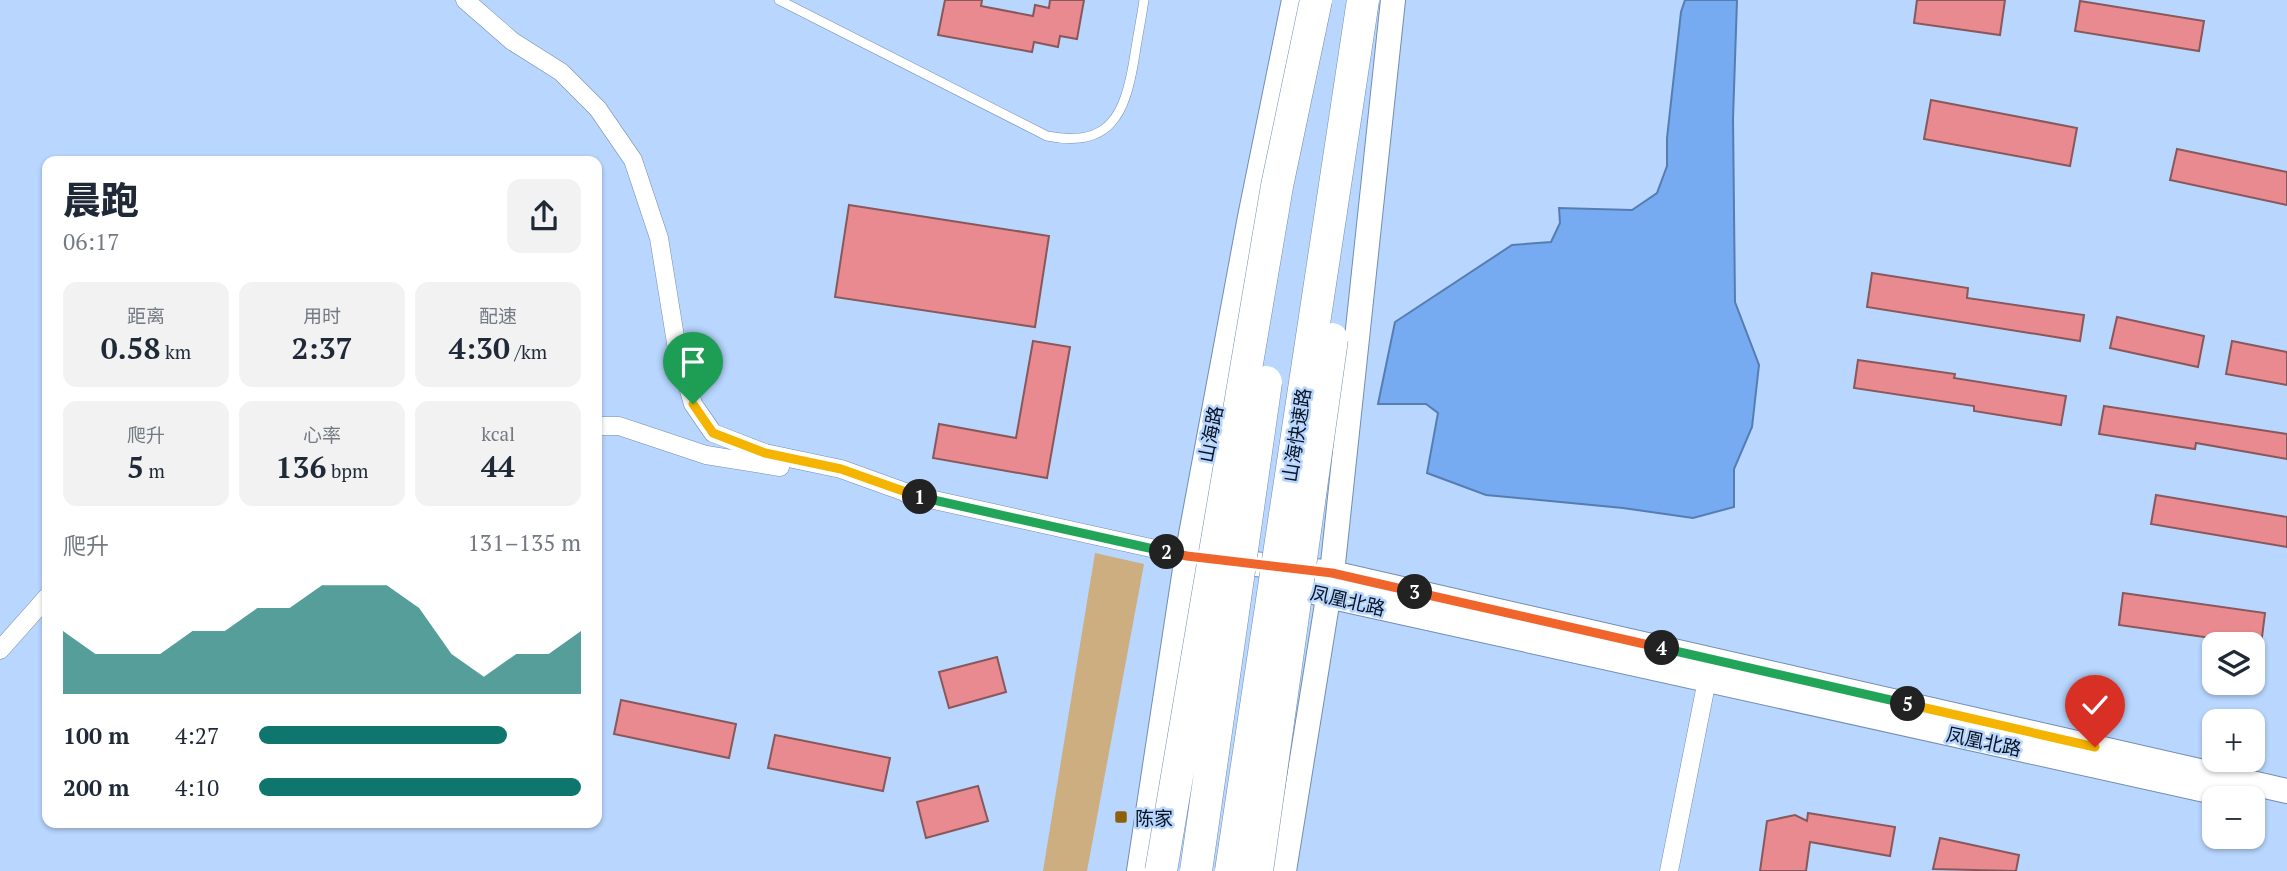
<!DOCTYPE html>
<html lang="zh">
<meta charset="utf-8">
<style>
body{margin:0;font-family:"PT Serif","Noto Sans SC",serif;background:#f2f2f3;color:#1f2937;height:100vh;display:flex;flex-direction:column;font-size:26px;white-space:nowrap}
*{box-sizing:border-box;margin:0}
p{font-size:23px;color:#747a83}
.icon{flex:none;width:38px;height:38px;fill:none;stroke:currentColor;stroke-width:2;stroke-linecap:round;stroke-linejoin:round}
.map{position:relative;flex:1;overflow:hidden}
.sheet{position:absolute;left:42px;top:156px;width:560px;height:672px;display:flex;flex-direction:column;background:#fff;border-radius:14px;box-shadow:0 2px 5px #0004}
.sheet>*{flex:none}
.fabs{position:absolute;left:2202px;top:632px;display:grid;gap:14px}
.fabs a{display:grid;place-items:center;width:63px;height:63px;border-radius:14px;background:#fff;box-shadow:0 2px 5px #0004;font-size:35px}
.pin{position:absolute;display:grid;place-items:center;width:60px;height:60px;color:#fff;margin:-72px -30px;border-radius:50% 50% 50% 0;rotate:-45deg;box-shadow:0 0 7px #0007}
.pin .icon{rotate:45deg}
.km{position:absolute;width:35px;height:35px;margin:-18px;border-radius:50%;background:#222;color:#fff;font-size:19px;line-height:35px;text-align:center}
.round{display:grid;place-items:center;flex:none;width:74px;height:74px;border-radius:14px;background:#f2f2f3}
.overview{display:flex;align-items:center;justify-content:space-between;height:119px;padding:0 21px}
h1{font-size:38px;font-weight:800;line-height:52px}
.metrics{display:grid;grid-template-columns:repeat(3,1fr);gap:10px;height:119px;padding:7px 21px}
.metrics div{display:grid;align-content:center;border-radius:14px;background:#f2f2f3;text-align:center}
.metrics b{font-size:30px;font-weight:800}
.metrics small{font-size:19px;font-weight:400}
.metrics p{font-size:19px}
.chart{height:196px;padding:14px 21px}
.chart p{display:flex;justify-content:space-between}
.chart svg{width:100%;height:126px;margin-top:7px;fill:#0f766e;opacity:.7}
ul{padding:0 21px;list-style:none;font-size:23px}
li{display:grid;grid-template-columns:112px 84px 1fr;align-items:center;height:52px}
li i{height:18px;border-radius:9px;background:#0f766e}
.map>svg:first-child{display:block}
</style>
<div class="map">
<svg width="2287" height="871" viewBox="0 0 2287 871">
<rect width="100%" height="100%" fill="#b8d6fe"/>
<!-- green -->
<path fill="#cdae81" d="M1095,553L1144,564L1087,871H1043Z"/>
<!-- water -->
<path fill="#77abf1" stroke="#557db2" stroke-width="2" d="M1685,0H1737L1733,119L1735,302L1759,365L1752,427L1734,469V507L1693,518L1623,508L1486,495L1427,473L1438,413L1426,404H1378L1395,322L1512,245L1551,242L1560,223L1559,208L1632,210L1657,193L1667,166V138L1681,12Z"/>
<!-- building -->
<path fill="#e98a90" stroke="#88585a" stroke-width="2" d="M945,0H982L981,6L1033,16L1035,5L1049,8L1050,0H1084L1077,39L1060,36L1058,47L1034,42L1032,52L938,35Z
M1917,0H2005L2000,35L1914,23Z
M2080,1L2204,21L2199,51L2075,31Z
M1931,100L2077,128L2070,166L1924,139Z
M2177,149L2287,172V205L2170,180Z
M849,205L1049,236L1035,327L835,297Z
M1872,273L1968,288L1967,298L2084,315L2080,341L1867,307Z
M2117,317L2204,336L2198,367L2110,348Z
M1033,341L1070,347L1047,478L933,458L939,424L1016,438Z
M2232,341L2287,352V385L2226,374Z
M1858,360L1955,374L1954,378L2066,396L2061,425L1974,411V406L1854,388Z
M2104,406L2287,434V459L2196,443L2195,449L2099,434Z
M2156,495L2287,517V547L2151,524Z
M2123,593L2265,613L2261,645L2119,625Z
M997,657L1006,692L949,708L939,672Z
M621,700L736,724L729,758L614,734Z
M775,735L890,758L883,791L768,768Z
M978,786L988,821L926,838L917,802Z
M1808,813L1895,827L1890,856L1810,842L1806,871H1760L1767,821L1795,815L1807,821Z
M1940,838L2019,855L2016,871L1933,869Z"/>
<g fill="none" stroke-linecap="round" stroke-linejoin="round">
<defs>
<path id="lane" d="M779,0L1047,136C1111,149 1125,113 1134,60C1137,40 1141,20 1144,0"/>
<path id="street" d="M465,0L512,41L561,72L598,109L633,160L659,238L677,349L693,404L713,433L765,453L841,469L916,496
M597,426H619L706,455L780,467
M907,494L1187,556
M0,650L47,597
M1669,871L1707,680"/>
<path id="secondary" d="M1187,556L1332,573L2287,791
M1282,583L1328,596L2241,798
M1139,871L1187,556L1250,217L1294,0
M1284,871L1332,573L1393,0"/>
</defs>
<!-- lane casing -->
<use href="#lane" stroke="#728db2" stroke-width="10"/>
<!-- street casing -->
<use href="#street" stroke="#728db2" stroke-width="19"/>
<!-- secondary casing -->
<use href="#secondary" stroke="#728db2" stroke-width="26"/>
<!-- lane -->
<use href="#lane" stroke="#fff" stroke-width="9"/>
<!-- street -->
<use href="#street" stroke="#fff" stroke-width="18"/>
<!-- secondary -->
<use href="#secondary" stroke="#fff" stroke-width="24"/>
<defs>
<path id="highway-bridge" d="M1161,871L1277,186L1316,0
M1196,871L1266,382
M1231,871L1363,0
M1257,871L1332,339"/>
</defs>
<!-- highway-bridge casing -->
<use href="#highway-bridge" stroke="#728db2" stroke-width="33" stroke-linecap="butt"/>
<!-- highway-bridge -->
<use href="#highway-bridge" stroke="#fff" stroke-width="32"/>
</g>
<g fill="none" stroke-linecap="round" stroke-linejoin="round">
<defs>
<path id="split-1" d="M693,404L713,433L765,453L841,469L920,497"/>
<path id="split-2" d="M920,497L1167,552"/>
<path id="split-3" d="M1167,552L1187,556L1332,573L1415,592"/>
<path id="split-4" d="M1415,592L1662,648"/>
<path id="split-5" d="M1662,648L1908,704"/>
<path id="split-6" d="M1908,704L2095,747"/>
</defs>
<!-- split-1 casing -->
<use href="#split-1" stroke="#fff" stroke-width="14"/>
<!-- split-2 casing -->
<use href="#split-2" stroke="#fff" stroke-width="14"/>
<!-- split-3 casing -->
<use href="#split-3" stroke="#fff" stroke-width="14"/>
<!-- split-4 casing -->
<use href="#split-4" stroke="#fff" stroke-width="14"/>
<!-- split-5 casing -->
<use href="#split-5" stroke="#fff" stroke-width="14"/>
<!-- split-6 casing -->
<use href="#split-6" stroke="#fff" stroke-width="14"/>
<!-- split-1 -->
<use href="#split-1" stroke="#f5b400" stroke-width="9"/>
<!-- split-2 -->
<use href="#split-2" stroke="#22a559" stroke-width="9"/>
<!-- split-3 -->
<use href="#split-3" stroke="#f0652b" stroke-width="9"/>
<!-- split-4 -->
<use href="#split-4" stroke="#f0652b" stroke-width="9"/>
<!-- split-5 -->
<use href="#split-5" stroke="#22a559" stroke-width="9"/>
<!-- split-6 -->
<use href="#split-6" stroke="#f5b400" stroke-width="9"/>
</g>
<!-- markers -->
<rect fill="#8e6108" stroke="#b8d6fe" stroke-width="2.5" x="1114" y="810" width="14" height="14" rx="3.5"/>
<g text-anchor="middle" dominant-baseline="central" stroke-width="5" stroke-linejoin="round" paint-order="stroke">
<!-- street labels -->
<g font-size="19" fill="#07111f" stroke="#b8d6fe">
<text transform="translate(1210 434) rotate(-79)">山海路</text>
<text transform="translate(1296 435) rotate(-81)">山海快速路</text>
<text transform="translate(1348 600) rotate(13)">凤凰北路</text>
<text transform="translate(1984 741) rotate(12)">凤凰北路</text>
</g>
<!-- poi labels -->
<g font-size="19" fill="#07111f" stroke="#b8d6fe" text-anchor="start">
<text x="1135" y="817">陈家</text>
</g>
</g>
</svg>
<div class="fabs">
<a><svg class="icon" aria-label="layers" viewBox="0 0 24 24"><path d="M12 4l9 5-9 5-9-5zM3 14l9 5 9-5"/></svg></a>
<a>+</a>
<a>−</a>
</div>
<div class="pin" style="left:693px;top:404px;background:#1e9e55"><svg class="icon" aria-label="arrive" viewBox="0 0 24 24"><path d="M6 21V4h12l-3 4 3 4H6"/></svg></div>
<div class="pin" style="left:2095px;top:747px;background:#d93025"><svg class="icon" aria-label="check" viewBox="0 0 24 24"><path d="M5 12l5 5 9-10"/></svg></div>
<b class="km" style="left:920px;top:497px">1</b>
<b class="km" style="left:1167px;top:552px">2</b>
<b class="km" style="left:1415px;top:592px">3</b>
<b class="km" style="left:1662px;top:648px">4</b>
<b class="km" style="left:1908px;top:704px">5</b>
<section class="sheet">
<div class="overview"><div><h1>晨跑</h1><p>06:17</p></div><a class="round"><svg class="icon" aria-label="share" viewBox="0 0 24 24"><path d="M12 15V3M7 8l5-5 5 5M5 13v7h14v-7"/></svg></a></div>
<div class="metrics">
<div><p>距离</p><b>0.58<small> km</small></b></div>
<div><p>用时</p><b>2:37</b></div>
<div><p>配速</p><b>4:30<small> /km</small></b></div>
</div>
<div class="metrics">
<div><p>爬升</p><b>5<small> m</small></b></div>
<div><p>心率</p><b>136<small> bpm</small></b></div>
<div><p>kcal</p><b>44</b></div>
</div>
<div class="chart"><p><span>爬升</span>131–135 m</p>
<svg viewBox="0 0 160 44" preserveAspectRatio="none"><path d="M0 44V22L10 30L20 30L30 30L40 22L50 22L60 14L70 14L80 6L90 6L100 6L110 14L120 30L130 38L140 30L150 30L160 22V44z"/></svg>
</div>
<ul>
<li><b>100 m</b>4:27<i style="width:77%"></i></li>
<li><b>200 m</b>4:10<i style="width:100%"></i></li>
</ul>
</section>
</div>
